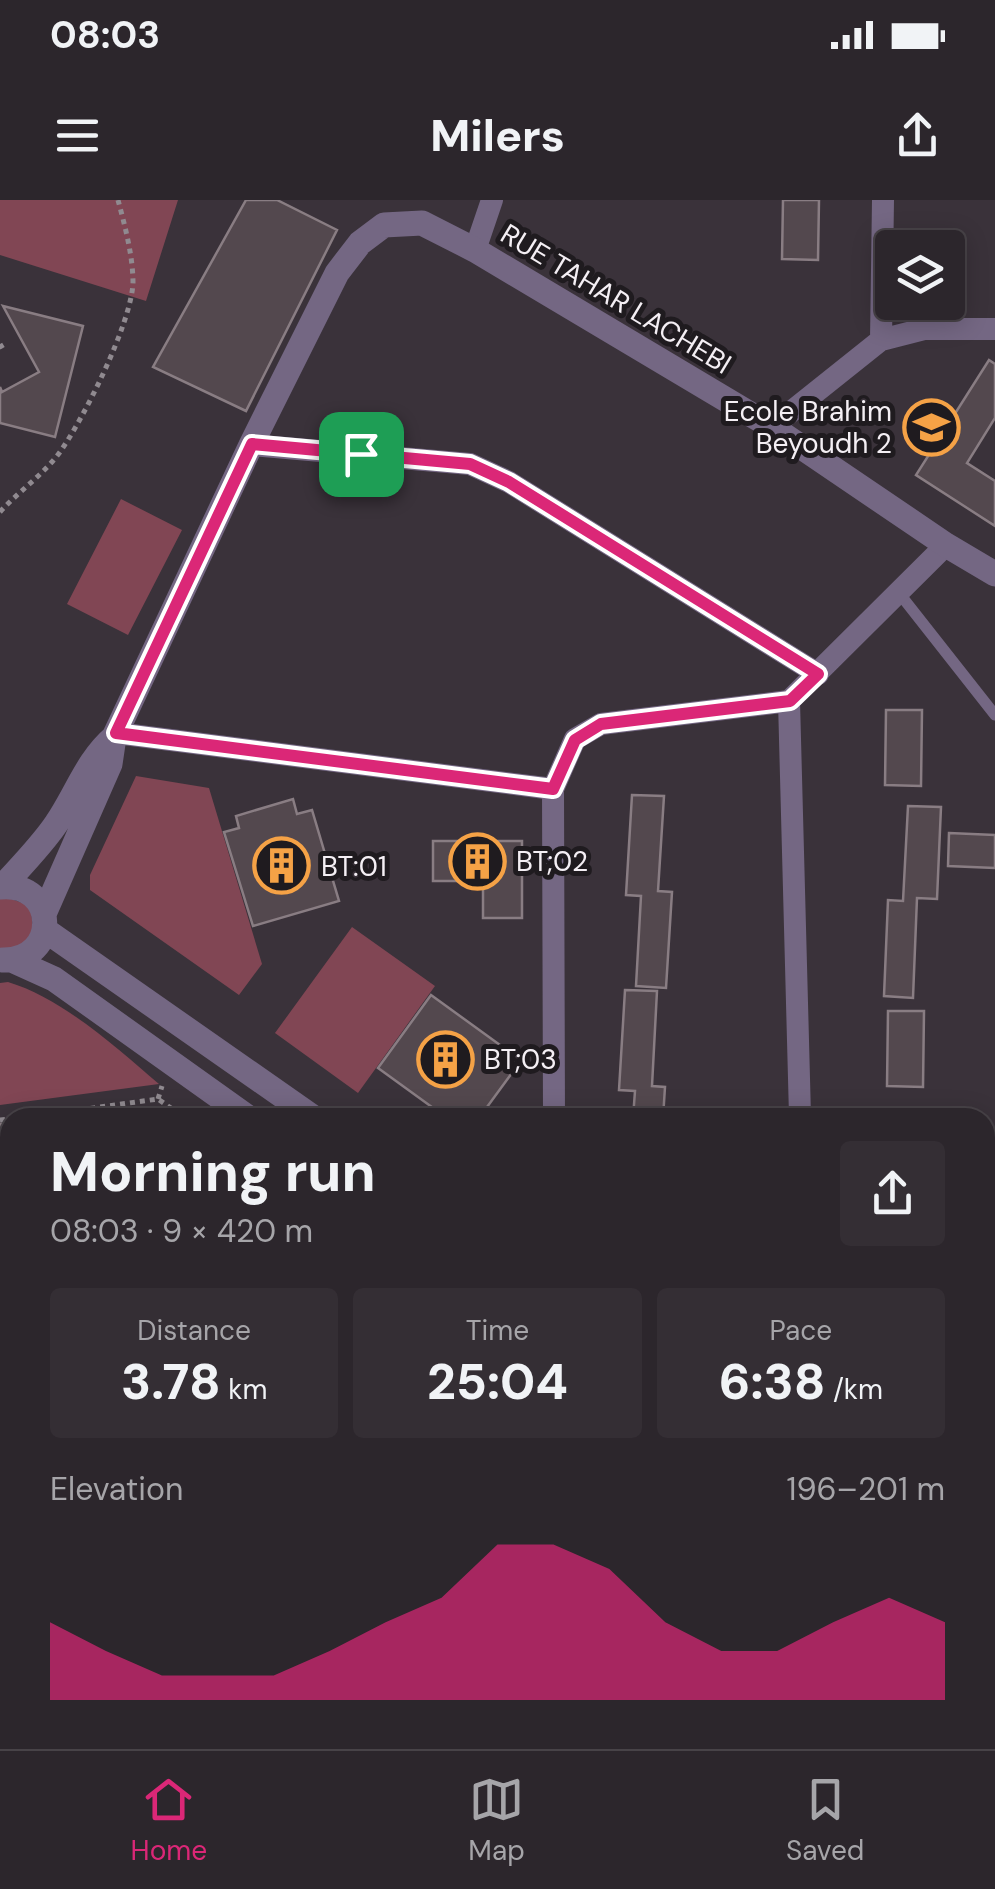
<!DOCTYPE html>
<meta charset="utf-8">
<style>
body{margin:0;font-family:"DM Sans",sans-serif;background:#342e34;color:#f1f3f6;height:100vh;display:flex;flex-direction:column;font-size:38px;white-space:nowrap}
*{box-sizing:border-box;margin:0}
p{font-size:32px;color:#a6a5a9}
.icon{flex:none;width:55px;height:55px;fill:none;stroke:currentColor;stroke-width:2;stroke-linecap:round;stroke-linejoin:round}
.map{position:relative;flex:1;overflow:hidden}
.panel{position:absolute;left:0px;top:908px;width:995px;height:642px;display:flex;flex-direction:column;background:#2c262c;border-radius:30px 30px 0 0;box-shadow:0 5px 25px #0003,0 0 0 2px #484348}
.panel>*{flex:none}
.fabs{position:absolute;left:875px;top:30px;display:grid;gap:20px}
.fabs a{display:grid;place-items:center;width:90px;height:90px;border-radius:10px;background:#2c262c;box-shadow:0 5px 25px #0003,0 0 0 2px #484348;font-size:50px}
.pin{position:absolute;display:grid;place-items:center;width:85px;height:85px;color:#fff;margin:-42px;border-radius:20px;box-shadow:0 5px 15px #0006}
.round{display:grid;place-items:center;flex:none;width:105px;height:105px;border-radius:10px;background:#342e34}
.headline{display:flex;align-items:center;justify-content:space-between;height:170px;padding:0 50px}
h1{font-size:55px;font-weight:800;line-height:75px}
.stats{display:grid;grid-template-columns:repeat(3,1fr);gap:15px;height:170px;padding:10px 50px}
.stats div{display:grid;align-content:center;border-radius:10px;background:#342e34;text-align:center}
.stats b{font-size:50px;font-weight:800}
.stats small{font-size:28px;font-weight:400}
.stats p{font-size:28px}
.chart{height:280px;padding:20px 50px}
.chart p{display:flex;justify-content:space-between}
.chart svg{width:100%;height:180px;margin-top:10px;fill:#db2777;opacity:.7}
.status{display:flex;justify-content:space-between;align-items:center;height:70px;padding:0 50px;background:#2c262c;direction:ltr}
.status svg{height:28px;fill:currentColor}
header{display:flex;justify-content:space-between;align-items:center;height:130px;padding:0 50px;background:#2c262c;font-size:45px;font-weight:800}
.dock{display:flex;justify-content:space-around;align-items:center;height:140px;border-top:2px solid #484348;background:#2c262c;font-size:28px;color:#a6a5a9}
.dock a{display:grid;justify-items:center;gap:5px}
.dock .selected{color:#db2777}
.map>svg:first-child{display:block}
</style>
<div class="status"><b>08:03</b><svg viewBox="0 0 49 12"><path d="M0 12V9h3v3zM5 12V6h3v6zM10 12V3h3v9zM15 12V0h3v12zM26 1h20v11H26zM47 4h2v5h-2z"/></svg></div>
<header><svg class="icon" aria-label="menu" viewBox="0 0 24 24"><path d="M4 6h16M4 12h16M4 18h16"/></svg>Milers<svg class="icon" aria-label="share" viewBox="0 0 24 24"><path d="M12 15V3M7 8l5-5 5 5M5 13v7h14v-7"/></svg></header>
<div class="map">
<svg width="995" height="1549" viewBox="0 0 995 1549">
<rect width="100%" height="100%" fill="#3a323a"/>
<!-- green -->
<path fill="#814654" d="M0,0H178L146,101L0,55Z
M121,299L182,330L128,435L67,404Z
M136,576L209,588L262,764L239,795L90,690V675Z
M0,695L31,706L33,734L20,747L0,749Z
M352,727L435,786L358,893L275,833Z
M8,782C62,798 117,848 159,884L0,905V783Z"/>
<!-- building -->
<path fill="#53484e" stroke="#897d83" stroke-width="2.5" d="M246,0H277L337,30L246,211L153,167Z
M783,0H819L818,60L782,59Z
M3,106L83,126L55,237L0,223V187L2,192L39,172Z
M989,160L995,164V218L967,263L995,281V326L916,275Z
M886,510H922L921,586L885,585Z
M632,595L664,596L658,691L672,692L666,788L636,786L641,696L626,695Z
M293,599L297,614L312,610L339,701L253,726L224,632L239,628L236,616Z
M908,606L941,607L937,699L917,698L913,798L884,796L888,700L903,701Z
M949,633L995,635V668L948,666Z
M433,641H522V718H483V681H433Z
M625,790L657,791L652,886L665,887L663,918H633L635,891L619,890Z
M431,795L511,853L502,865L512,873L479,918H472L464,912L459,918H447L378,868Z
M888,811H924L923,887L887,886Z
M10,923V1007L0,1009V924Z
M10,1294V1502L0,1503V1295Z
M985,1418L995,1431V1513L985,1521Z
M720,1540H800L806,1549H723Z"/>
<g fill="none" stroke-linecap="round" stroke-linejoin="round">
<!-- path -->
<path stroke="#908a90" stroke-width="5" stroke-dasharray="5 5" stroke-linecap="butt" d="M0,144L3,149
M0,312C19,291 43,275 60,252C84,218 131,124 133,83C133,56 125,26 118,0
M158,899L162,886
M21,918L158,899L185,918
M0,920L10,919
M0,1047L10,1046
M422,1540V1549"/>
<!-- service -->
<path stroke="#746783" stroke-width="11" d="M899,393L995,515"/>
<!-- minor -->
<path stroke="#746783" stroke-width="22" d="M475,50L492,0
M881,140L883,0
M772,227L881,140L924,129H995
M251,245L470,264L509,282L818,474
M789,501L800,916
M116,533L553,589
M554,918L553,589L575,539L601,524L789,501L946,345
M0,1098L10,1096
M525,1549L529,1540"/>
<!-- tertiary -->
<path stroke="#746783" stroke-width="25" d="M3,686C21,666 41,646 56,624C76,595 87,560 114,537
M0,687C58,681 60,761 3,760
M44,714L110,564L114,537L251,245L337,73L360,43L384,25L422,23L475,50L772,227L946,345L995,374
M45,730L314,918
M12,760L54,779L249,918
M843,1540L850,1549
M912,1540L919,1549"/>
</g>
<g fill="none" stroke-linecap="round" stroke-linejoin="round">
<defs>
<path id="route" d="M252,244L470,264L509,282L818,474L790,501L601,524L575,540L553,589L116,533Z"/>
</defs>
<!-- route casing -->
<use href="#route" stroke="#fff" stroke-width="20"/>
<!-- route -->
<use href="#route" stroke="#db2777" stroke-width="12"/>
</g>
<!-- icons -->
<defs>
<symbol id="school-ring" viewBox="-11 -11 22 22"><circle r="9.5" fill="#1f1b1f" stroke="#f5a246" stroke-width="1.5"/><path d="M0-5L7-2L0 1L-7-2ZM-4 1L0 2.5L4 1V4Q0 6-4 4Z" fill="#f5a246"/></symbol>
<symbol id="building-ring" viewBox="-11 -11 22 22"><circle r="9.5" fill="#1f1b1f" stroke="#f5a246" stroke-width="1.5"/><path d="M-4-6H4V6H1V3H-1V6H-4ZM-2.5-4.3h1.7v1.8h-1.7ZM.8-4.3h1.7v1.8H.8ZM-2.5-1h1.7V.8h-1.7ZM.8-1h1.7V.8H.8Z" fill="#f5a246"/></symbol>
</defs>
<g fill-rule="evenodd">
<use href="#school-ring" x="900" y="196" width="63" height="63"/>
<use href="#building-ring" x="446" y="630" width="63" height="63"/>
<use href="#building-ring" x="250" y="634" width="63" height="63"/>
<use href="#building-ring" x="414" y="828" width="63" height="63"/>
</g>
<g text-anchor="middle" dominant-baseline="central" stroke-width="10" stroke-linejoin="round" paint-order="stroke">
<!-- street labels -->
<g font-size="28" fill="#f4eff4" stroke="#1f1b1f">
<text transform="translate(616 99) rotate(31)">RUE TAHAR LACHEBI</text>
</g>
<!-- poi labels -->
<g font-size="28" fill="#f4eff4" stroke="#1f1b1f" text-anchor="start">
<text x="892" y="211" text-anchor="end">Ecole Brahim<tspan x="892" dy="32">Beyoudh 2</tspan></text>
<text x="516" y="661">BT;02</text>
<text x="321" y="666">BT:01</text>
<text x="484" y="859">BT;03</text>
</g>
</g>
</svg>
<div class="fabs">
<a><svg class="icon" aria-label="layers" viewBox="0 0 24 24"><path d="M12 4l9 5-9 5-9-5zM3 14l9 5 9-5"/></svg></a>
</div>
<div class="pin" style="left:361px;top:254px;background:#1e9e55"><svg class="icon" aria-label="arrive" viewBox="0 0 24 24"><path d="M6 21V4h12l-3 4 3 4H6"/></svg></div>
<section class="panel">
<div class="headline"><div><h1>Morning run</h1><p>08:03 · 9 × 420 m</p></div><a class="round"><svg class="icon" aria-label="share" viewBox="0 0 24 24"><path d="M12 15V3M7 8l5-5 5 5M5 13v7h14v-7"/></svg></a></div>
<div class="stats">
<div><p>Distance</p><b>3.78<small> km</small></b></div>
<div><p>Time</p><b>25:04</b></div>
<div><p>Pace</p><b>6:38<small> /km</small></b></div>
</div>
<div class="chart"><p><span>Elevation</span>196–201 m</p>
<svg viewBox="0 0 160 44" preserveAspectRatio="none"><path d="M0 44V25L10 32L20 38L30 38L40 38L50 32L60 25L70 19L80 6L90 6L100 12L110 25L120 32L130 32L140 25L150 19L160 25V44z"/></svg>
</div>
</section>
</div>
<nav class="dock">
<a class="selected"><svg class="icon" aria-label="home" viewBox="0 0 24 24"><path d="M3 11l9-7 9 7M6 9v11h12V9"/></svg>Home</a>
<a><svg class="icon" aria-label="map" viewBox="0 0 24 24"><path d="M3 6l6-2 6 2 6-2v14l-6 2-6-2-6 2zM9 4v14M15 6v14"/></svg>Map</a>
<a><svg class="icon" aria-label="saved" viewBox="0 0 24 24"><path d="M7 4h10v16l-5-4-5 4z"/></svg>Saved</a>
</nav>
